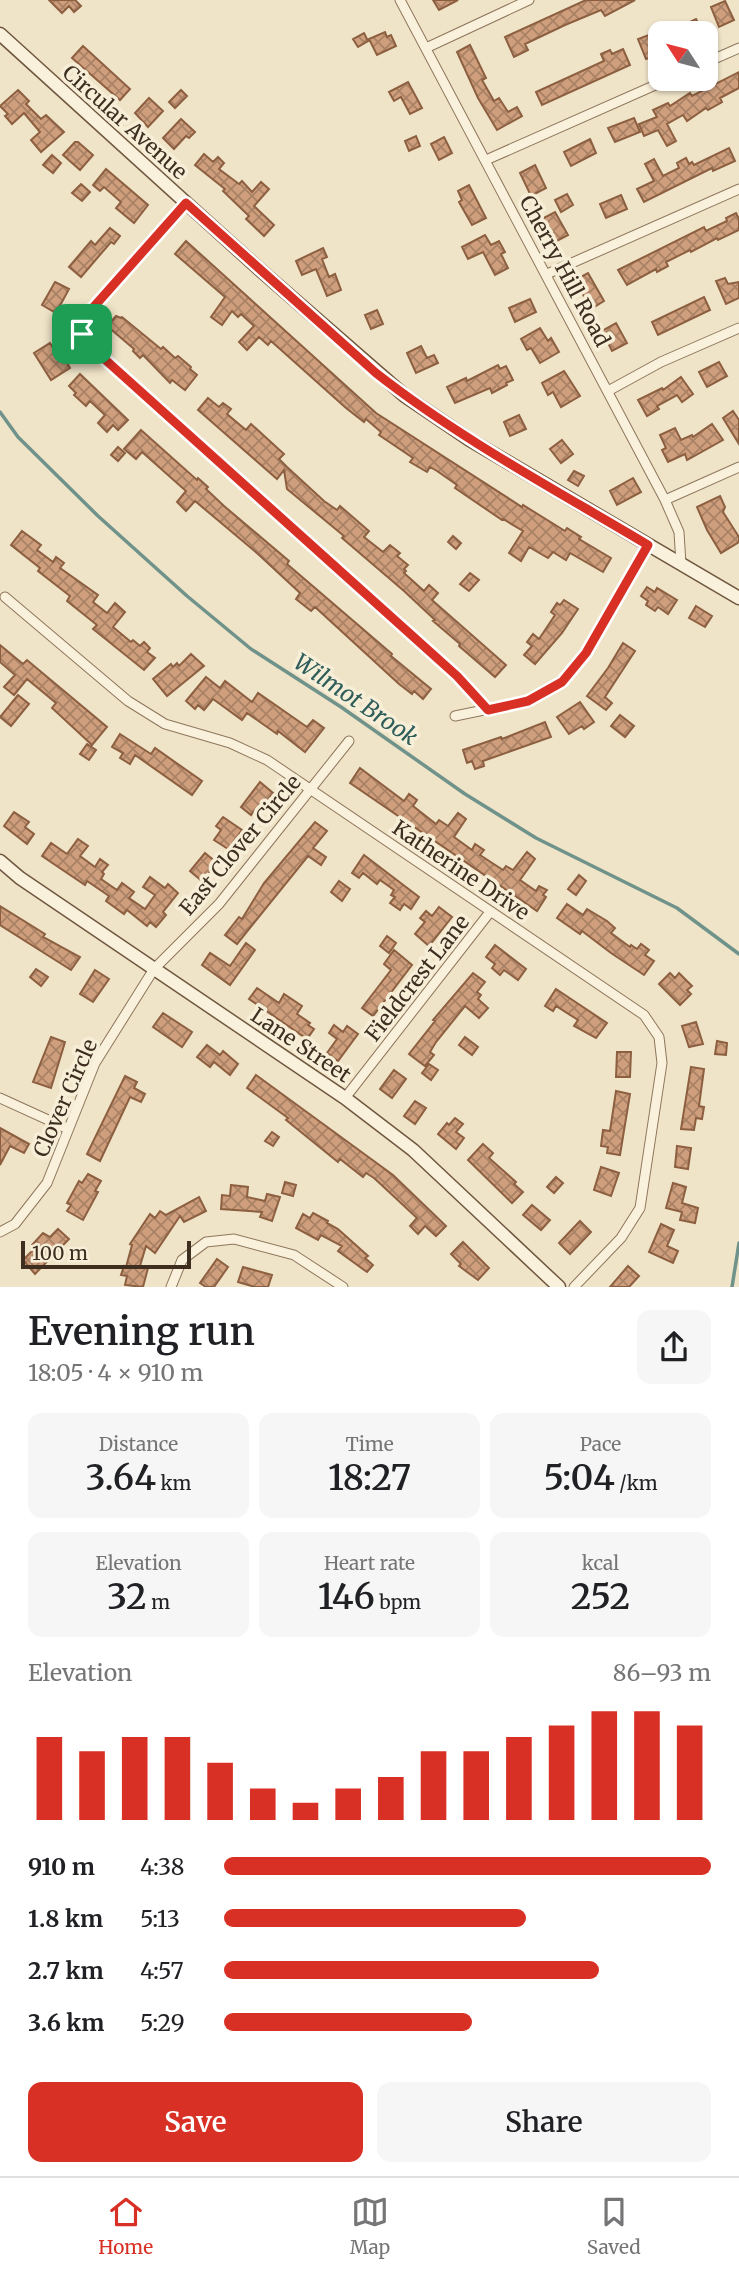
<!DOCTYPE html>
<meta charset="utf-8">
<style>
body{margin:0;font-family:Merriweather,serif;background:#f6f6f6;color:#202124;height:100vh;display:flex;flex-direction:column;font-size:26px;white-space:nowrap}
*{box-sizing:border-box;margin:0}
p{font-size:23px;color:#757577}
.icon{flex:none;width:38px;height:38px;fill:none;stroke:currentColor;stroke-width:2;stroke-linecap:round;stroke-linejoin:round}
.map{position:relative;height:1287px;overflow:hidden}
.panel{display:flex;flex-direction:column;background:#fff;flex:1}
.panel>*{flex:none}
.needle{width:46px;rotate:306deg}
.fabs{position:absolute;left:648px;top:21px;display:grid;gap:14px}
.fabs a{display:grid;place-items:center;width:70px;height:70px;border-radius:14px;background:#fff;box-shadow:0 2px 5px #0004;font-size:35px}
.scale{position:absolute;left:21px;bottom:18px;width:170px;box-sizing:border-box;padding-left:7px;border:4px solid #3d2e20;border-top:0;font-size:19px;line-height:24px;white-space:nowrap;color:#3d2e20;-webkit-text-stroke:5px #f7eed8;paint-order:stroke}
.pin{position:absolute;display:grid;place-items:center;width:60px;height:60px;color:#fff;margin:-30px;border-radius:14px;box-shadow:0 4px 10px #0006}
.round{display:grid;place-items:center;flex:none;width:74px;height:74px;border-radius:14px;background:#f6f6f6}
.headline{display:flex;align-items:center;justify-content:space-between;height:119px;padding:0 28px}
h1{font-size:38px;font-weight:600;line-height:52px}
.figures{display:grid;grid-template-columns:repeat(3,1fr);gap:10px;height:119px;padding:7px 28px}
.figures div{display:grid;align-content:center;border-radius:14px;background:#f6f6f6;text-align:center}
.figures b{font-size:35px;font-weight:600}
.figures small{font-size:19px;font-weight:400}
.figures p{font-size:19px}
.chart{height:196px;padding:14px 28px}
.chart p{display:flex;justify-content:space-between}
.chart svg{width:100%;height:126px;margin-top:7px;stroke:#d93025;stroke-width:6}
.cta{display:flex;gap:14px;margin-top:auto;padding:14px 28px}
.cta a{flex:1;height:80px;border-radius:14px;background:#d93025;color:#fff;font-size:28px;font-weight:600;line-height:80px;text-align:center}
.cta a+a{background:#f6f6f6;color:#202124}
ul{padding:0 28px;list-style:none;font-size:23px}
li{display:grid;grid-template-columns:112px 84px 1fr;align-items:center;height:52px}
li i{height:18px;border-radius:9px;background:#d93025}
.tab-bar{display:flex;justify-content:space-around;align-items:center;height:98px;border-top:2px solid #e0e0e0;background:#fff;font-size:19px;color:#757577}
.tab-bar a{display:grid;justify-items:center;gap:4px}
.tab-bar .current{color:#d93025}
.map>svg:first-child{display:block}
</style>
<div class="map">
<svg width="739" height="1287" viewBox="0 0 739 1287">
<defs>
<pattern id="building-cross-hatch" width="8" height="8" patternUnits="userSpaceOnUse" patternTransform="scale(1.75)"><rect width="8" height="8" fill="#cf9f7d"/><path d="M0 0l8 8M0 8l8-8" fill="none" stroke="#a98266"/></pattern>
</defs>
<rect width="100%" height="100%" fill="#f0e4c8"/>
<g fill="none" stroke-linecap="round" stroke-linejoin="round">
<!-- stream -->
<path stroke="#6f938a" stroke-width="3.5" d="M0,412L18,437L98,516L187,596L251,649L341,707L465,794L536,838L677,908L739,954
M732,1287L739,1243"/>
</g>
<!-- building -->
<path fill="url(#building-cross-hatch)" stroke="#8d5f41" stroke-width="2" d="M49,0H75L81,6L74,12L69,6L62,13Z
M433,0H458L439,10Z
M586,0H635L605,16L601,10L565,25L525,44L528,50L514,57L505,37Z
M725,1L734,20L719,27L711,7Z
M696,19L703,33H667Z
M660,31V54L646,59L638,39Z
M385,32L387,37L391,35L396,46L377,55L369,39Z
M364,33L368,41L358,47L353,39Z
M470,45L486,78L482,80L494,101L499,98L508,112L517,107L522,116L497,130L478,98L457,52Z
M83,46L130,89L120,100L72,58Z
M623,49L630,65L542,105L536,92L604,61L601,54L610,50L612,54Z
M739,72V88L720,98L722,102L708,110L706,108L687,121L683,115L667,124L676,141L667,146L658,130L644,136L639,124L657,117L653,110L668,103L670,106L690,93L692,96Z
M408,82L422,108L410,114L401,97L394,101L389,92Z
M18,90L29,101L26,104L41,119L46,115L64,132L41,152L31,140L40,132L24,113L12,124L5,116L8,114L0,106Z
M181,90L187,96L175,108L169,102Z
M149,98L163,111L148,127L135,113Z
M634,118L640,132L615,142L608,128Z
M181,119L195,132L189,138L186,136L174,149L163,138Z
M416,136L420,146L409,151L405,141Z
M444,137L452,153L439,160L431,144Z
M590,139L596,153L571,166L564,152Z
M75,142H78L93,155L80,170L63,155Z
M729,148L735,161L713,171L712,168L644,202L637,189L654,181L645,164L654,159L663,176L679,168L677,163L686,158L689,164L692,162L694,165Z
M204,154L213,162L218,157L224,163L219,169L239,184L242,181L252,192L261,182L269,189L254,206L274,225L264,236L246,219L249,216L223,191L225,189L195,165Z
M52,155L61,163L53,173L43,165Z
M535,165L546,188L531,196L520,173Z
M106,169L148,205L134,223L116,208L121,202L104,187L100,191L93,185Z
M81,184L90,192L82,201L72,193Z
M469,185L486,218L472,225L459,202L462,200L458,191Z
M567,194L573,205L561,212L555,200Z
M621,195L627,209L606,218L600,204Z
M555,212L568,235L553,243L540,220Z
M736,213L739,219V230L718,240L717,238L691,252L690,250L666,262L668,266L657,272L656,269L627,285L618,270L704,227L706,231L727,221L726,218Z
M110,228L120,236L114,244L111,242L81,277L69,267L91,241L95,245Z
M485,235L491,245L499,241L505,252L501,254L508,268L495,275L483,252L468,259L462,247Z
M186,241L376,413L522,507L523,505L565,531L567,528L581,537L579,539L611,558L603,572L570,553L566,560L553,552L548,558L529,547L521,561L509,553L523,531L503,519L502,520L455,488L457,485L437,471L430,467L427,472L410,462L413,458L379,435L381,432L366,419L364,422L346,408L271,341L268,345L259,337L247,350L239,342L254,326L241,314L238,317L232,311L222,325L211,317L225,297L175,254Z
M323,248L327,257L322,259L329,277L335,274L341,290L327,296L316,269L302,275L296,261Z
M588,273L604,301L591,309L575,280Z
M725,278L728,284L739,282V298L726,304L716,281Z
M55,282L69,289L56,313L42,305Z
M704,297L710,310L658,335L652,322Z
M530,299L536,312L515,322L509,308Z
M377,310L383,324L371,329L365,315Z
M116,316L121,318L122,317L161,349L163,347L175,358L178,356L191,367L190,369L197,375L185,390L172,380L170,383L143,355L140,358L133,351L134,349L107,326Z
M616,323L627,343L612,351L602,331Z
M540,328L548,341L551,338L559,352L540,363L531,348L527,350L521,339Z
M50,343L60,360L64,358L70,368L51,380L34,353Z
M421,346L427,358L434,355L438,363L416,373L407,353Z
M719,362L727,376L707,387L699,372Z
M498,365L500,369L506,366L513,380L506,383L507,385L492,393L490,388L455,403L447,387L466,378L467,381Z
M564,371L580,396L561,407L553,392L548,395L542,383Z
M80,374L128,420L118,430L113,425L107,432L98,423L105,415L90,401L86,406L74,395L76,393L69,386Z
M681,377L693,394L682,402L677,395L657,406L659,409L647,416L638,400L662,388L663,390Z
M208,398L219,407L223,403L231,409L227,414L246,430L251,424L261,433L284,454L279,459L287,467L324,501L337,510L340,506L369,531L364,537L383,552L390,545L400,553L397,556L408,565L404,569L406,571L404,573L424,591L429,585L438,593L432,600L506,665L495,677L459,646L460,644L433,621L435,620L404,591L342,538L344,536L287,489L284,470L277,479L198,410Z
M733,411L739,420V444L723,418Z
M519,415L526,429L510,436L504,422Z
M712,424L723,440L687,460L685,454L668,462L662,450L666,448L660,435L675,428L681,440L692,435L693,437Z
M141,430L197,480L198,478L208,487L206,489L224,506L289,561L287,564L392,654L391,656L431,689L423,699L414,691L412,694L399,684L315,607L311,611L296,599L300,593L258,554L195,501L186,511L177,502L186,491L142,452L136,459L124,449Z
M562,440L573,454L561,463L550,449Z
M118,447L125,453L118,461L111,455Z
M574,471L584,476L578,486L568,480Z
M633,478L641,492L617,505L610,491Z
M720,496L725,507L723,512L739,537V542L721,553L707,530L697,507Z
M22,531L41,545L37,550L53,562L56,557L64,563L60,568L98,595L93,602L107,613L115,603L125,612L113,627L131,642L133,640L140,646L144,642L150,648L147,652L155,658L144,670L93,629L97,625L67,601L70,596L38,571L40,568L11,545Z
M453,536L461,543L456,549L448,542Z
M470,573L479,580L469,591L460,584Z
M647,587L655,592L657,588L677,600L668,614L658,607L655,611L646,605L648,601L641,596Z
M564,600L578,609L562,633L535,664L524,655L532,646L527,642L533,634L539,639L555,615L551,612L557,603L560,605Z
M696,606L712,616L705,627L689,618Z
M623,643L635,651L605,697L612,703L606,710L587,696L608,668Z
M0,645L23,664L27,660L107,727L92,745L52,708L56,703L27,679L14,695L4,687L15,675L0,662Z
M191,654L204,666L167,696L153,679L171,664L173,667L177,663L179,666Z
M206,677L220,688L225,681L252,702L258,693L307,727L313,720L324,728L305,752L278,731L277,734L247,713L242,720L213,699L204,710L198,705L195,709L186,701Z
M18,695L29,704L11,726L0,717Z
M580,702L594,722L584,729L582,726L569,734L557,717Z
M620,715L634,726L625,737L611,726Z
M545,722L551,737L483,761L484,766L475,769L472,761L467,763L463,750L501,737L502,739Z
M120,734L151,754L155,748L202,781L192,795L135,755L130,764L120,758L123,753L112,747Z
M87,744L96,750L89,760L80,754Z
M360,768L404,801L409,794L417,800L413,806L436,824L439,820L448,826L458,813L466,819L454,837L472,850L475,844L484,850L480,855L503,870L506,866L513,870L527,852L535,859L520,880L536,891L539,886L547,890L543,895L546,897L537,911L350,783Z
M260,782L273,793L258,812L255,810L251,815L241,807Z
M14,812L29,822L25,827L34,834L27,844L4,826Z
M223,817L242,830L228,849L214,840L221,830L216,826Z
M315,822L327,831L313,848L326,857L321,865L308,856L237,944L225,935L239,917L242,919L264,883Z
M78,839L88,846L80,856L95,867L100,859L108,865L102,872L104,874L101,879L117,890L122,883L134,892L129,898L145,909L155,895L143,887L150,877L165,888L168,884L178,893L163,912L166,915L156,927L150,922L147,926L127,910L124,914L106,901L109,896L87,881L85,885L42,856L51,843L67,854Z
M205,853L217,863L202,881L190,871Z
M364,855L419,897L411,909L404,904L400,910L390,903L395,897L391,895L394,890L380,880L377,884L363,873L359,878L352,873Z
M579,875L586,881L576,895L568,889Z
M339,881L350,889L342,901L331,892Z
M567,904L583,915L587,909L607,921L615,928L611,933L630,947L631,945L637,949L641,944L649,950L645,955L654,961L644,975L611,953L582,931L580,934L557,918Z
M0,906L45,934L43,937L80,957L71,970L0,925Z
M439,907L452,917L429,946L415,934L425,922L420,918L426,911L432,916Z
M387,936L396,943L389,953L380,946Z
M246,943L255,950L230,985L202,965L210,953L230,966Z
M495,945L526,969L518,980L504,970L500,975L492,968L495,964L486,957Z
M394,950L412,965L373,1016L362,1008L391,970L384,964Z
M36,969L48,977L41,986L30,977Z
M95,970L109,979L93,1002L80,994Z
M473,973L485,982L477,992L481,995L478,999L488,1008L479,1018L465,1006L436,1042L430,1052L434,1055L425,1066L409,1054L435,1021L433,1020Z
M670,973L675,978L679,973L692,986L687,990L691,994L680,1005L659,984Z
M257,988L279,1003L284,994L302,1006L297,1014L310,1023L308,1025L314,1029L307,1039L249,999Z
M556,989L607,1023L596,1038L574,1026L578,1020L556,1006L553,1011L545,1006Z
M163,1013L192,1032L182,1047L153,1027Z
M696,1022L703,1044L689,1047L682,1026Z
M334,1025L343,1032L347,1026L358,1034L338,1061L327,1053L337,1039L329,1033Z
M51,1037L65,1042L51,1088L33,1082Z
M465,1037L478,1047L472,1055L459,1045Z
M717,1041L727,1043L726,1055L715,1054Z
M207,1045L220,1055L223,1051L238,1064L230,1075L214,1062L210,1067L197,1057Z
M617,1052H631L630,1077H616Z
M429,1064L438,1070L431,1080L422,1073Z
M691,1067L704,1069L699,1106L704,1107L702,1119L696,1118L694,1130L681,1129Z
M394,1070L406,1079L392,1098L380,1089Z
M256,1075L393,1175L446,1226L436,1236L425,1226L418,1234L410,1226L417,1218L374,1178L366,1173L363,1177L340,1159L338,1162L286,1120L288,1118L247,1088Z
M125,1076L137,1082L134,1088L145,1094L141,1102L130,1097L100,1161L87,1154Z
M616,1091L630,1094L620,1155L607,1153L608,1147L601,1146L603,1130L610,1131Z
M415,1101L426,1108L415,1124L404,1116Z
M455,1118L463,1124L456,1132L464,1138L456,1149L438,1134L447,1123L449,1125Z
M0,1128L29,1144L24,1153L10,1146L0,1165Z
M272,1132L279,1137L273,1146L265,1141Z
M483,1144L493,1153L489,1158L516,1182L514,1184L523,1192L512,1203L468,1160Z
M677,1146L691,1148L688,1169L675,1167Z
M601,1167L619,1173L611,1196L594,1190Z
M88,1174L101,1181L95,1191L98,1192L83,1220L67,1211L71,1205L67,1203L79,1181L82,1183Z
M556,1177L563,1183L554,1193L547,1187Z
M285,1182L296,1185L293,1196L282,1193Z
M673,1183L686,1187L682,1203L698,1208L695,1223L680,1220L682,1212L666,1208Z
M231,1185L248,1187L247,1197L265,1201L267,1194L280,1197L272,1221L260,1217L262,1212L221,1209L222,1195L230,1196Z
M199,1197L206,1211L184,1222L180,1216L155,1253L146,1246L140,1266L148,1268L143,1287L125,1285L127,1276L121,1275L124,1266L126,1267L132,1245L130,1244L150,1214L155,1218L160,1211L166,1215Z
M532,1205L550,1220L541,1230L523,1215Z
M313,1213L328,1221L327,1223L338,1229L368,1256L365,1258L373,1265L367,1272L338,1251L342,1246L321,1235L318,1240L296,1228L303,1214L310,1218Z
M580,1221L591,1232L570,1254L559,1243Z
M661,1224L674,1230L667,1246L678,1251L673,1263L649,1252Z
M58,1229L69,1239L35,1274L23,1260L35,1248L32,1245L43,1233L50,1237Z
M463,1242L489,1268L478,1280L459,1266L461,1264L451,1254Z
M217,1259L228,1267L214,1287H206L200,1283Z
M628,1266L639,1276L629,1287H610Z
M243,1267L272,1275L268,1287H255L238,1282Z"/>
<g fill="none" stroke-linecap="round" stroke-linejoin="round">
<defs>
<path id="street" d="M400,0L665,500L679,532L681,564
M426,48L529,0
M705,63L739,48
M486,160L669,79
M186,203L83,319L82,334L90,346L457,676L488,711
M547,274L739,189
M608,391L661,362L739,328
M665,500L739,467
M5,597L128,701L165,724L230,743L267,760L644,1015L659,1037L662,1063L640,1208L621,1238L574,1287
M455,716L528,701L561,682L586,653L648,545
M0,1098L68,1129
M345,1098L490,912
M0,1232L15,1224L47,1183L95,1063L154,969L219,904L349,741
M171,1287L182,1260L206,1242L234,1239L294,1255L343,1287"/>
<path id="secondary" d="M0,34L258,268L405,396L470,440L739,598
M0,861L20,878L345,1098L413,1150L559,1287"/>
</defs>
<!-- street casing -->
<use href="#street" stroke="#8d765c" stroke-width="11"/>
<!-- secondary casing -->
<use href="#secondary" stroke="#6f573f" stroke-width="15"/>
<!-- street -->
<use href="#street" stroke="#faf1dc" stroke-width="9"/>
<!-- secondary -->
<use href="#secondary" stroke="#faf1dc" stroke-width="12"/>
</g>
<g fill="none" stroke-linecap="round" stroke-linejoin="round">
<defs>
<path id="route" d="M186,203L376,373C460,439 556,490 648,545L586,653L562,682L528,701L488,710L457,676L90,346L82,334L83,319Z"/>
</defs>
<!-- route casing -->
<use href="#route" stroke="#fff" stroke-width="14"/>
<!-- route -->
<use href="#route" stroke="#d93025" stroke-width="9"/>
</g>
<g text-anchor="middle" dominant-baseline="central" stroke-width="7" stroke-linejoin="round" paint-order="stroke">
<!-- street labels -->
<g font-size="21" fill="#3d2e20" stroke="#f7eed8">
<text transform="translate(125 122) rotate(42)">Circular Avenue</text>
<text transform="translate(565 271) rotate(62)">Cherry Hill Road</text>
<text transform="translate(240 845) rotate(-50)">East Clover Circle</text>
<text transform="translate(461 870) rotate(34)">Katherine Drive</text>
<text transform="translate(417 978) rotate(-52)">Fieldcrest Lane</text>
<text transform="translate(301 1045) rotate(34)">Lane Street</text>
<text transform="translate(65 1098) rotate(-66)">Clover Circle</text>
</g>
<!-- water labels -->
<g font-size="23" font-style="italic" fill="#2f5d5a" stroke="#f7eed8">
<text transform="translate(356 699) rotate(34)">Wilmot Brook</text>
</g>
</g>
</svg>
<div class="fabs">
<a><svg class="needle" viewBox="-14 -14 28 28"><path d="M0-13l5 13h-10z" fill="#e53935"/><path d="M0 13l5-13h-10z" fill="#757577"/></svg></a>
</div>
<div class="scale">100 m</div>
<div class="pin" style="left:82px;top:334px;background:#1e9e55"><svg class="icon" aria-label="arrive" viewBox="0 0 24 24"><path d="M6 21V4h12l-3 4 3 4H6"/></svg></div>
</div>
<section class="panel">
<div class="headline"><div><h1>Evening run</h1><p>18:05 · 4 × 910 m</p></div><a class="round"><svg class="icon" aria-label="share" viewBox="0 0 24 24"><path d="M12 15V3M7 8l5-5 5 5M5 13v7h14v-7"/></svg></a></div>
<div class="figures">
<div><p>Distance</p><b>3.64<small> km</small></b></div>
<div><p>Time</p><b>18:27</b></div>
<div><p>Pace</p><b>5:04<small> /km</small></b></div>
</div>
<div class="figures">
<div><p>Elevation</p><b>32<small> m</small></b></div>
<div><p>Heart rate</p><b>146<small> bpm</small></b></div>
<div><p>kcal</p><b>252</b></div>
</div>
<div class="chart"><p><span>Elevation</span>86–93 m</p>
<svg viewBox="0 0 160 44" preserveAspectRatio="none"><path d="M5 44V15M15 44V20M25 44V15M35 44V15M45 44V24M55 44V33M65 44V38M75 44V33M85 44V29M95 44V20M105 44V20M115 44V15M125 44V11M135 44V6M145 44V6M155 44V11"/></svg>
</div>
<ul>
<li><b>910 m</b>4:38<i style="width:100%"></i></li>
<li><b>1.8 km</b>5:13<i style="width:62%"></i></li>
<li><b>2.7 km</b>4:57<i style="width:77%"></i></li>
<li><b>3.6 km</b>5:29<i style="width:51%"></i></li>
</ul>
<div class="cta"><a>Save</a><a>Share</a></div>
</section>
<nav class="tab-bar">
<a class="current"><svg class="icon" aria-label="home" viewBox="0 0 24 24"><path d="M3 11l9-7 9 7M6 9v11h12V9"/></svg>Home</a>
<a><svg class="icon" aria-label="map" viewBox="0 0 24 24"><path d="M3 6l6-2 6 2 6-2v14l-6 2-6-2-6 2zM9 4v14M15 6v14"/></svg>Map</a>
<a><svg class="icon" aria-label="saved" viewBox="0 0 24 24"><path d="M7 4h10v16l-5-4-5 4z"/></svg>Saved</a>
</nav>
